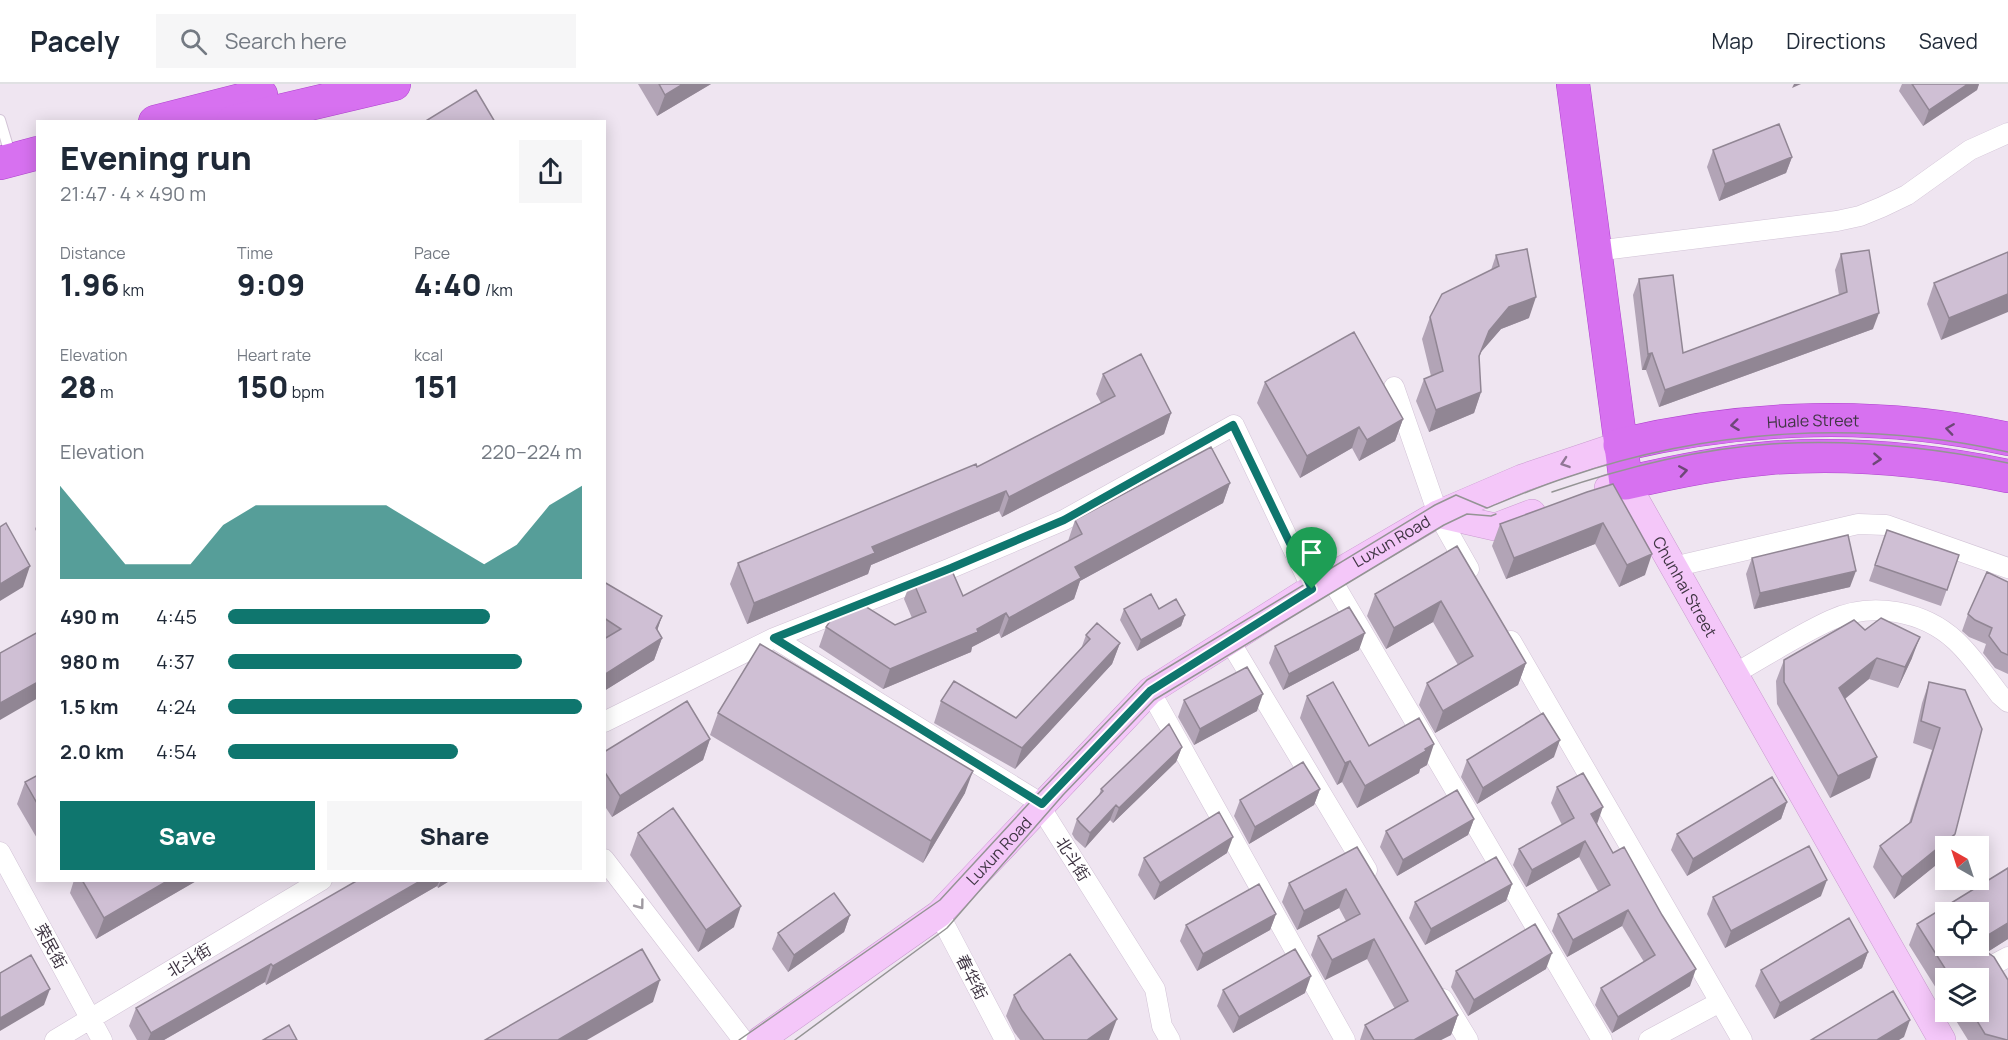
<!DOCTYPE html>
<meta charset="utf-8">
<style>
body{margin:0;font-family:Manrope,"Noto Sans SC",sans-serif;background:#f6f6f7;color:#1f2937;height:100vh;display:flex;flex-direction:column;font-size:22px;white-space:nowrap}
*{box-sizing:border-box;margin:0}
p{font-size:20px;color:#747a83}
.icon{flex:none;width:33px;height:33px;fill:none;stroke:currentColor;stroke-width:2;stroke-linecap:round;stroke-linejoin:round}
.map{position:relative;flex:1;overflow:hidden}
.side{position:absolute;left:36px;top:36px;width:570px;height:762px;display:flex;flex-direction:column;background:#fff;border-radius:0px;box-shadow:0 3px 15px #0003}
.side>*{flex:none}
.needle{width:39px;rotate:321deg}
.buttons{position:absolute;left:1935px;top:752px;display:grid;gap:12px}
.buttons a{display:grid;place-items:center;width:54px;height:54px;border-radius:0px;background:#fff;box-shadow:0 3px 15px #0003;font-size:30px}
.pin{position:absolute;display:grid;place-items:center;width:51px;height:51px;color:#fff;margin:-62px -26px;border-radius:50% 50% 50% 0;rotate:-45deg;box-shadow:0 0 6px #0007}
.pin .icon{rotate:45deg}
.round{display:grid;place-items:center;flex:none;width:63px;height:63px;border-radius:0px;background:#f6f6f7}
.headline{display:flex;align-items:center;justify-content:space-between;height:102px;padding:0 24px}
h1{font-size:33px;font-weight:800;line-height:45px}
.stats{display:grid;grid-template-columns:repeat(3,1fr);gap:9px;height:102px;padding:6px 24px}
.stats div{display:grid;align-content:center}
.stats b{font-size:30px;font-weight:800}
.stats small{font-size:16px;font-weight:400}
.stats p{font-size:16px}
.chart{height:168px;padding:12px 24px}
.chart p{display:flex;justify-content:space-between}
.chart svg{width:100%;height:108px;margin-top:6px;fill:#0f766e;opacity:.7}
.primary-button{display:flex;gap:12px;margin-top:auto;padding:12px 24px}
.primary-button a{flex:1;height:69px;border-radius:0px;background:#0f766e;color:#fff;font-size:24px;font-weight:800;line-height:69px;text-align:center}
.primary-button a+a{background:#f6f6f7;color:#1f2937}
ul{padding:0 24px;list-style:none;font-size:20px}
li{display:grid;grid-template-columns:96px 72px 1fr;align-items:center;height:45px}
li i{height:15px;border-radius:8px;background:#0f766e}
header{display:flex;align-items:center;gap:36px;box-sizing:border-box;height:84px;padding:0 30px;background:#fff;border-bottom:2px solid #e0e1e3}
header strong{font-size:28px}
nav{display:flex;gap:33px;margin-inline-start:auto;font-size:21px}
.search{width:420px;height:54px;background:#f6f6f7;display:flex;align-items:center;gap:15px;box-sizing:border-box;padding:0 21px;border-radius:0px;color:#747a83;font-size:22px}
.map>svg:first-child{display:block}
</style>
<header>
<strong>Pacely</strong>
<div class="search"><svg class="icon" aria-label="search" viewBox="0 0 24 24"><circle cx="10" cy="10" r="6"/><path d="M15 15l6 6"/></svg>Search here</div>
<nav><a>Map</a><a>Directions</a><a>Saved</a></nav>
</header>
<div class="map">
<svg width="2008" height="956" viewBox="0 0 2008 956">
<rect width="100%" height="100%" fill="#efe5f1"/>
<g fill="none" stroke-linecap="round" stroke-linejoin="round">
<defs>
<path id="lane" d="M0,36L11,73"/>
<path id="street" d="M1595,167L1837,137L1860,132L1882,123L1907,111L1970,66L2008,49
M1394,303L1438,430L1469,485
M1673,483L1858,440L1886,441L2008,484
M1330,493L1602,956
M774,554L1042,720L1046,732L1155,905L1162,942L1170,956
M1229,556L1367,786
M1511,557L1742,956
M1734,590C1766,572 1798,551 1831,536C1872,517 1924,527 1956,557C1973,573 1986,593 2000,611L2008,618
M1150,607L1345,956
M604,638L774,554L951,484L1064,436L1234,341L1312,505
M0,768L102,956
M604,775L743,956
M939,830L1005,956
M1989,883L2008,873
M1443,915L1468,956
M55,956L322,796
M1649,956L1720,918"/>
<g id="secondary">
<path id="s1" d="M1608,404L1626,399L1942,956"/>
<path d="M1438,430L1495,443L1532,429"/>
<path id="s2" d="M760,956L939,830L1150,607L1330,493L1438,430L1522,394L1620,361"/>
</g>
<g id="highway">
<path d="M1573,0L1626,399C1673,388 1722,378 1770,374C1849,368 1931,376 2008,392"/>
<path d="M155,38L261,11"/>
<path d="M233,38L394,0"/>
<path d="M0,79L38,69"/>
<path id="s3" d="M1620,361C1747,331 1880,327 2008,355"/>
</g>
</defs>
<!-- lane casing -->
<use href="#lane" stroke="#d2c3d6" stroke-width="12"/>
<!-- street casing -->
<use href="#street" stroke="#d2c3d6" stroke-width="21"/>
<!-- secondary casing -->
<use href="#secondary" stroke="#c99bcf" stroke-width="28"/>
<!-- highway casing -->
<use href="#highway" stroke="#ae43cd" stroke-width="34"/>
<!-- lane -->
<use href="#lane" stroke="#fff" stroke-width="10"/>
<!-- street -->
<use href="#street" stroke="#fff" stroke-width="20"/>
<!-- secondary -->
<use href="#secondary" stroke="#f4c7f9" stroke-width="27"/>
<!-- highway -->
<use href="#highway" stroke="#d771f0" stroke-width="33"/>
<!-- tram -->
<path stroke="#949494" stroke-width="1.5" d="M1552,408C1622,384 1697,365 1771,360C1850,355 1931,363 2008,379
M739,956L940,816L1033,715L1147,596L1435,421L1456,411L1487,424C1514,413 1540,402 1568,393C1708,345 1863,335 2008,368
M795,956L947,844L1063,711L1154,616L1444,441L1467,430L1491,432L1496,430"/>
</g>
<!-- wall -->
<path fill="#b2a4b6" d="M638,0H711L657,32Z
M1902,0H1979L1977,6L1923,42L1899,7Z
M1713,66L1792,73L1786,89L1719,117L1707,83Z
M2008,168L1941,256L1927,220L1934,199Z
M1841,170L1873,245L1659,323L1646,286H1642L1633,211L1639,195L1683,269L1839,211L1835,186Z
M1496,171L1529,234L1501,245L1481,268L1479,274L1481,308L1474,329L1429,348L1416,317L1424,295L1431,292L1422,255L1430,233L1491,186Z
M1103,290L1171,329L1164,350L1002,433L999,427L871,481L868,490L747,540L730,500L738,479L977,383L1101,319L1096,310Z
M1265,298L1403,335L1395,357L1359,377L1352,364L1300,394L1257,319Z
M1230,399L1223,419L1080,497L1074,515L1001,554L999,549L972,563L971,568L883,605L819,563L826,543L895,541L912,534L904,515L912,495L963,512L1068,457L1075,436Z
M1587,408L1645,491L1619,503L1595,460L1506,495L1492,462L1500,440Z
M38,438V451L35,445Z
M1887,446L1959,471L1941,522L1869,497Z
M1457,462L1526,579L1518,601L1435,649L1419,621L1427,599L1458,581L1433,538L1386,565L1367,532L1375,510Z
M1752,474L1850,503L1754,525L1746,490Z
M604,498L662,532L657,546L662,554L654,576L604,607Z
M2008,498V590L1995,584L1983,569L1986,560L1969,553L1962,547L1968,530Z
M1124,525H1159L1185,531L1181,542L1137,567L1120,536Z
M1865,546L1912,574L1898,604L1869,595L1845,615L1870,694L1830,714L1777,620L1776,597L1784,576Z
M1086,551L1120,559L1112,580L1015,685L934,639L941,617L1016,634L1081,565Z
M1275,562L1359,566L1283,606L1269,579Z
M1929,598L1965,606L1946,762V773L1894,815L1873,783L1880,762L1909,739L1932,666L1913,659L1922,619Z
M1307,612L1369,662L1427,681L1420,685L1419,689L1357,724L1342,698L1337,701L1300,634Z
M1184,616L1257,627L1194,661L1178,633Z
M718,629L965,709L923,779L710,651Z
M710,655L703,676L612,733L604,721V668Z
M1182,663L1176,678L1113,739L1110,736L1085,764L1075,755L1072,750L1077,735L1099,711L1101,705Z
M1554,673L1477,720L1461,693L1467,676Z
M38,691V756L17,720L25,698Z
M1557,703L1597,740L1613,769L1690,902L1612,949L1595,921L1601,904L1644,878L1622,842L1567,873L1552,847L1558,830L1598,807L1579,773L1526,803L1513,781L1519,765L1562,741L1551,719Z
M1320,705L1314,721L1249,760L1234,732L1240,716Z
M1787,718L1781,735L1687,792L1671,766L1677,750Z
M1474,735L1468,751L1397,792L1380,763L1386,747Z
M638,749L734,843L698,868L630,771Z
M1357,763L1458,931L1451,951L1441,956H1360L1365,941L1395,925L1367,875L1325,896L1311,871L1318,852L1346,837L1339,824L1297,846L1282,818L1289,799Z
M1227,769L1154,816L1138,791L1144,774Z
M2008,784V855L1987,868L2008,956H1968L1950,927H1978V894H1946V920L1909,861L1917,840Z
M74,796H198L96,855L70,809Z
M358,796H451L438,804L437,802L266,901L265,898L164,956H137L129,942L136,924Z
M1512,800L1506,817L1425,861L1409,834L1415,818Z
M1821,812L1725,864L1707,830L1713,813Z
M1276,830L1270,846L1197,887L1180,857L1186,841Z
M850,831L844,848L788,888L772,865L778,849Z
M1868,868L1862,884L1774,935L1755,902L1761,886Z
M1546,885L1468,932L1451,903L1456,887Z
M1223,906L1305,909L1233,949L1217,922Z
M1014,911L1109,956H1020L1014,948L1006,932Z"/>
<!-- shaded-wall -->
<path fill="#918694" d="M683,0H711L657,32L665,11Z
M1794,0H1801L1792,4Z
M1968,0H1979L1977,6L1923,42L1929,26Z
M1792,73L1786,89L1719,117L1725,100Z
M2008,210V228L1941,256L1949,234Z
M1536,213L1529,234L1501,245L1481,268L1471,293L1489,247L1509,223Z
M1879,229L1873,245L1659,323L1665,306Z
M1652,269L1646,286H1642L1648,270Z
M1481,308L1474,329L1429,348L1436,326Z
M1171,329L1164,350L1002,433L1009,413Z
M1403,335L1395,357L1359,377L1367,356Z
M1359,343L1352,364L1300,394L1307,372Z
M1230,399L1223,419L1080,497L1074,515L1001,554L1009,534L1075,483Z
M1006,407L999,427L871,481L868,490L747,540L754,519L872,463Z
M1603,439L1595,460L1506,495L1514,474Z
M1652,470L1645,491L1619,503L1627,481Z
M30,482L23,503L0,517V500Z
M1856,487L1850,503L1754,525L1760,509Z
M1441,517L1433,538L1386,565L1394,544Z
M1006,529L999,549L972,563L971,568L883,605L890,585L977,545Z
M1185,531L1181,542L1137,567L1141,556Z
M662,532L655,553L662,554L654,576L604,607V591L656,544Z
M1365,549L1359,566L1283,606L1289,590Z
M1920,553L1912,574L1898,604L1905,583Z
M1120,559L1112,580L1015,685L1022,664Z
M1877,574L1869,595L1831,626L1839,604Z
M1526,579L1518,601L1435,649L1443,627Z
M38,598V614L0,636V619Z
M1263,610L1257,627L1194,661L1200,645Z
M710,655L703,676L612,733L620,712Z
M1560,656L1554,673L1477,720L1483,704Z
M1434,660L1427,681L1420,685L1419,689L1357,724L1365,702Z
M1182,663L1176,678L1113,739L1119,724Z
M1877,673L1870,694L1830,714L1838,692Z
M1350,677L1342,698L1337,701L1345,679Z
M973,687L965,709L923,779L931,757Z
M1320,705L1314,721L1249,760L1255,743Z
M1787,718L1781,735L1687,792L1693,775Z
M1116,721L1110,736L1085,764L1090,749Z
M1603,723L1597,740L1591,730Z
M1474,735L1468,751L1397,792L1403,776Z
M1955,750L1951,762H1946V773L1894,815L1902,793Z
M1233,753L1227,769L1154,816L1160,799Z
M1585,757L1579,773L1526,803L1532,786Z
M169,796H198L96,855L104,834Z
M422,796H440L437,802L266,901L273,882Z
M441,796H451L438,804Z
M1827,796L1821,812L1725,864L1731,847Z
M1512,800L1506,817L1425,861L1431,845Z
M1346,805L1339,824L1297,846L1304,827Z
M741,822L734,843L698,868L706,846Z
M1628,826L1622,842L1567,873L1573,856Z
M1276,830L1270,846L1197,887L1203,870Z
M850,831L844,848L788,888L794,871Z
M2008,839V855L1975,876L1983,854Z
M1374,855L1367,875L1325,896L1332,876Z
M1868,868L1862,884L1774,935L1780,919Z
M1552,869L1546,885L1468,932L1474,916Z
M271,880L265,898L164,956H148L151,949Z
M1696,885L1690,902L1612,949L1618,933Z
M1311,892L1305,909L1233,949L1239,933Z
M660,896L653,918L587,956H558Z
M50,905L44,921L0,947V934Z
M1458,931L1451,951L1441,956H1414Z
M1117,935L1109,956H1087Z
M1910,936L1904,953L1899,956H1877Z"/>
<!-- building -->
<path fill="#cfbfd4" stroke="#918694" stroke-width="1.5" fill-rule="evenodd" d="M659,0H683L665,11Z
M1912,0H1968L1929,26Z
M476,6L495,38H424Z
M1779,40L1792,73L1725,100L1713,66Z
M1527,165L1536,213L1509,223L1489,247L1479,272L1481,308L1436,326L1424,295L1443,287L1430,233L1442,210L1499,182L1496,171Z
M1869,166L1879,229L1665,306L1652,269L1648,270L1639,195L1673,191L1683,269L1847,208L1841,170Z
M2008,168V210L1949,234L1934,199Z
M1354,248L1403,335L1367,356L1359,343L1307,372L1265,298Z
M1141,270L1171,329L1009,413L1006,407L872,463L875,469L754,519L738,479L976,380L977,383L1115,312L1103,290Z
M1211,363L1230,399L1075,483L1081,494L1009,534L1006,529L977,545L978,548L890,585L826,543L839,524L857,517L895,541L926,528L912,495L949,480L963,512L1082,450L1075,436Z
M1613,400L1652,470L1627,481L1603,439L1514,474L1500,440L1587,408Z
M6,439L30,482L0,500V443Z
M1887,446L1959,471L1947,506L1875,481Z
M1848,451L1856,487L1760,509L1752,474Z
M1457,462L1526,579L1443,627L1427,599L1473,572L1441,517L1394,544L1375,510Z
M1987,488L2008,498V571L2001,568L1989,552L1992,544L1975,536L1968,530Z
M604,498L662,532L656,544L662,554L604,591V555L621,545L604,534Z
M1151,510L1159,525L1176,515L1185,531L1141,556L1124,525Z
M1349,523L1365,549L1289,590L1275,562Z
M1881,534L1920,553L1905,583L1877,574L1839,604L1877,673L1838,692L1784,598V576L1854,536L1865,546Z
M1097,539L1120,559L1022,664L941,617L954,597L1016,634L1090,555L1086,551Z
M38,548V598L0,619V569Z
M760,560L973,687L931,757L718,629Z
M1247,583L1263,610L1200,645L1184,616Z
M1333,598L1369,662L1419,634L1434,660L1425,665L1426,667L1365,702L1350,677L1345,679L1307,612Z
M1929,598L1965,606L1982,645L1955,750L1902,793L1880,762L1911,738L1940,644L1921,637Z
M687,617L710,655L620,712L604,687V668Z
M1543,629L1560,656L1483,704L1467,676Z
M1169,640L1182,663L1119,724L1116,721L1090,749L1080,739L1077,735L1103,707L1101,705Z
M1303,678L1320,705L1255,743L1240,716Z
M1583,689L1603,723L1591,730L1613,769L1624,763L1662,831L1696,885L1618,933L1601,904L1655,871L1628,826L1573,856L1558,830L1610,801L1585,757L1532,786L1519,765L1574,734L1557,703Z
M38,691V721L25,698Z
M1772,693L1787,718L1693,775L1677,750Z
M1457,706L1474,735L1403,776L1386,747Z
M673,724L741,822L706,846L638,749Z
M1219,728L1233,753L1160,799L1144,774Z
M1809,762L1827,796L1731,847L1713,813Z
M1357,763L1458,931L1414,956H1374L1365,941L1408,917L1374,855L1332,876L1318,852L1360,830L1346,805L1304,827L1289,799Z
M1496,773L1512,800L1431,845L1415,818Z
M2008,784V839L1983,854L1987,868L1994,873L2008,896V956H2007L1985,950L1971,927H1978V894H1951L1917,840ZM1946,828H1978V861H1946Z
M82,796H169L104,834Z
M358,796H422L273,882L271,880L151,949L136,924Z
M1259,800L1276,830L1203,870L1186,841Z
M834,809L850,831L794,871L778,849Z
M1849,834L1868,868L1780,919L1761,886Z
M1535,840L1552,869L1474,916L1456,887Z
M642,865L660,896L558,956H485Z
M1295,865L1311,892L1239,933L1223,906Z
M1070,870L1117,935L1087,956H1044L1022,926L1014,911Z
M31,871L50,905L0,934V889Z
M1893,907L1910,936L1877,956H1811Z
M289,941L297,956H263Z"/>
<!-- one-way arrows -->
<defs><path id="oneway-chevron" d="M-2-3.5L2.5 0L-2 3.5" fill="none" stroke-width="1.6" stroke-linecap="round" stroke-linejoin="round" transform="scale(1.5)"/></defs>
<g stroke="#6d4777">
<use href="#oneway-chevron" transform="translate(1735 341) rotate(173)"/>
<use href="#oneway-chevron" transform="translate(1950 345) rotate(-172)"/>
<use href="#oneway-chevron" transform="translate(1877 375) rotate(4)"/>
<use href="#oneway-chevron" transform="translate(1683 387) rotate(-9)"/>
</g>
<use stroke="#907795" href="#oneway-chevron" transform="translate(1565 379) rotate(161)"/>
<use stroke="#9f9aa1" href="#oneway-chevron" transform="translate(640 821) rotate(53)"/>
<g fill="none" stroke-linecap="round" stroke-linejoin="round">
<defs>
<path id="route" d="M1233,341L1312,505L1150,607L1042,720L774,554L951,484L1064,436Z"/>
</defs>
<!-- route casing -->
<use href="#route" stroke="#fff" stroke-width="12"/>
<!-- route -->
<use href="#route" stroke="#0f766e" stroke-width="8"/>
</g>
<g text-anchor="middle" dominant-baseline="central" stroke-width="4.5" stroke-linejoin="round" paint-order="stroke">
<!-- street labels -->
<g font-size="16" fill="#3f3543" stroke="#fff">
<text stroke="none"><textPath href="#s3" startOffset="195">Huale Street</textPath></text>
<text stroke="none"><textPath href="#s2" startOffset="810">Luxun Road</textPath></text>
<text stroke="none"><textPath href="#s1" startOffset="138">Chunhai Street</textPath></text>
<text stroke="none"><textPath href="#s2" startOffset="306">Luxun Road</textPath></text>
<text transform="translate(1073 775) rotate(58)">北斗街</text>
<text transform="translate(51 862) rotate(62)">荣民街</text>
<text transform="translate(189 876) rotate(-31)">北斗街</text>
<text transform="translate(972 893) rotate(63)">春华街</text>
</g>
</g>
</svg>
<div class="buttons">
<a><svg class="needle" viewBox="-14 -14 28 28"><path d="M0-13l5 13h-10z" fill="#e53935"/><path d="M0 13l5-13h-10z" fill="#747a83"/></svg></a>
<a><svg class="icon" aria-label="locate" viewBox="0 0 24 24"><circle cx="12" cy="12" r="6"/><path d="M12 2v4M12 18v4M2 12h4M18 12h4"/></svg></a>
<a><svg class="icon" aria-label="layers" viewBox="0 0 24 24"><path d="M12 4l9 5-9 5-9-5zM3 14l9 5 9-5"/></svg></a>
</div>
<div class="pin" style="left:1312px;top:505px;background:#1e9e55"><svg class="icon" aria-label="arrive" viewBox="0 0 24 24"><path d="M6 21V4h12l-3 4 3 4H6"/></svg></div>
<section class="side">
<div class="headline"><div><h1>Evening run</h1><p>21:47 · 4 × 490 m</p></div><a class="round"><svg class="icon" aria-label="share" viewBox="0 0 24 24"><path d="M12 15V3M7 8l5-5 5 5M5 13v7h14v-7"/></svg></a></div>
<div class="stats">
<div><p>Distance</p><b>1.96<small> km</small></b></div>
<div><p>Time</p><b>9:09</b></div>
<div><p>Pace</p><b>4:40<small> /km</small></b></div>
</div>
<div class="stats">
<div><p>Elevation</p><b>28<small> m</small></b></div>
<div><p>Heart rate</p><b>150<small> bpm</small></b></div>
<div><p>kcal</p><b>151</b></div>
</div>
<div class="chart"><p><span>Elevation</span>220–224 m</p>
<svg viewBox="0 0 160 44" preserveAspectRatio="none"><path d="M0 44V6L10 22L20 38L30 38L40 38L50 22L60 14L70 14L80 14L90 14L100 14L110 22L120 30L130 38L140 30L150 14L160 6V44z"/></svg>
</div>
<ul>
<li><b>490 m</b>4:45<i style="width:74%"></i></li>
<li><b>980 m</b>4:37<i style="width:83%"></i></li>
<li><b>1.5 km</b>4:24<i style="width:100%"></i></li>
<li><b>2.0 km</b>4:54<i style="width:65%"></i></li>
</ul>
<div class="primary-button"><a>Save</a><a>Share</a></div>
</section>
</div>
